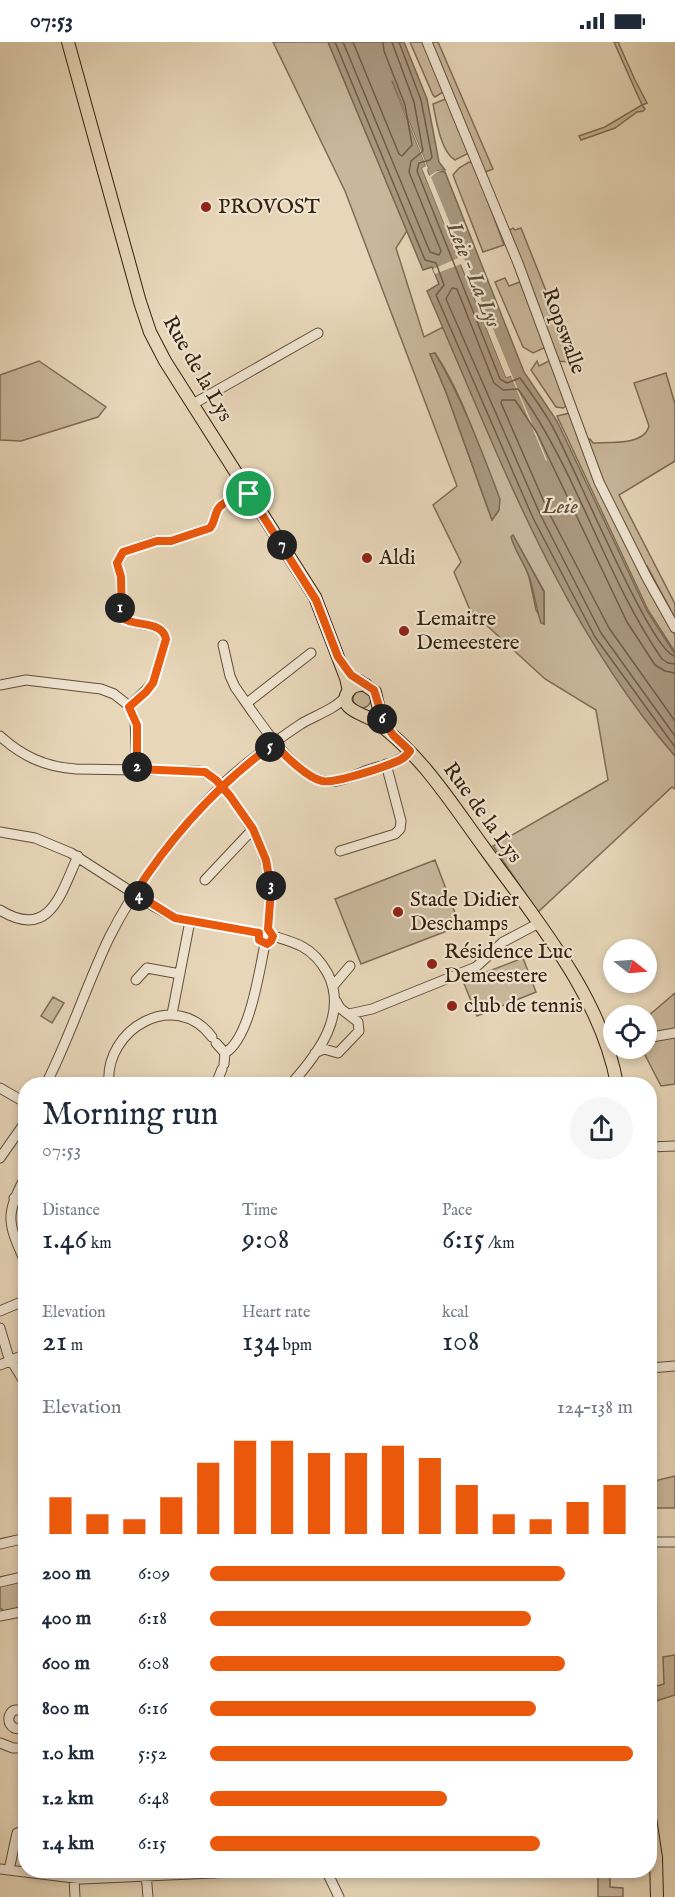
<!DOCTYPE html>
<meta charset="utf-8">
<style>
body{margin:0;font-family:"IM FELL English",serif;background:#f6f6f7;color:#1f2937;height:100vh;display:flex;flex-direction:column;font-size:22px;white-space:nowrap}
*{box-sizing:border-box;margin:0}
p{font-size:20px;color:#747a83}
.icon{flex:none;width:33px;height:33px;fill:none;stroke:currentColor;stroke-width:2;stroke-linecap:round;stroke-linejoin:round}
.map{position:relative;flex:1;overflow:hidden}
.details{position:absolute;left:18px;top:1035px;width:639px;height:801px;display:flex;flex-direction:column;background:#fff;border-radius:24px;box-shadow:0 3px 9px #0003}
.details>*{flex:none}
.needle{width:39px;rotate:107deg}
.tools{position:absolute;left:603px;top:897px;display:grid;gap:12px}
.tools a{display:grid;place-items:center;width:54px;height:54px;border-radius:50%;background:#fff;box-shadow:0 3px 9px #0003;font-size:30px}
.pin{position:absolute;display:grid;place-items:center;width:51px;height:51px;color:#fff;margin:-26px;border:3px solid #fff;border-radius:50%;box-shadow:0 2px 6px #0007}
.km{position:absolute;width:30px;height:30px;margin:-15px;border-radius:50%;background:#222;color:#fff;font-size:16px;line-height:30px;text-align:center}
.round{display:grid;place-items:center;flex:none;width:63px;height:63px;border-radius:32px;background:#f6f6f7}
.headline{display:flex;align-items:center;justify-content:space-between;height:102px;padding:0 24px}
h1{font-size:33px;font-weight:600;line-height:45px}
.stats{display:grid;grid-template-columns:repeat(3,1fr);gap:9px;height:102px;padding:6px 24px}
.stats div{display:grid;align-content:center}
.stats b{font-size:30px;font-weight:600}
.stats small{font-size:16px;font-weight:400}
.stats p{font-size:16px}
.chart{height:168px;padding:12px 24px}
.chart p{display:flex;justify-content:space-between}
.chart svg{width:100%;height:108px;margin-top:6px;stroke:#ea580c;stroke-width:6}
ul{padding:0 24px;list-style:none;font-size:20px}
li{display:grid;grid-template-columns:96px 72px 1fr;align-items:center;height:45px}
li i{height:15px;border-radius:8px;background:#ea580c}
.status{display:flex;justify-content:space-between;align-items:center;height:42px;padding:0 30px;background:#fff;direction:ltr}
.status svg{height:16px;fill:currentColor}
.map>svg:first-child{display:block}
</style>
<div class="status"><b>07:53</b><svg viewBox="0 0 49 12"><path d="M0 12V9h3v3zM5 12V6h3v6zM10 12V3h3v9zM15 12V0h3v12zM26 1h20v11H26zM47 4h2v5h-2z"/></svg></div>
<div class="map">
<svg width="675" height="1855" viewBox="0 0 675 1855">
<rect width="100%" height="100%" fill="#e7d6b8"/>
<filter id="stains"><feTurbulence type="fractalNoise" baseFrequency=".00333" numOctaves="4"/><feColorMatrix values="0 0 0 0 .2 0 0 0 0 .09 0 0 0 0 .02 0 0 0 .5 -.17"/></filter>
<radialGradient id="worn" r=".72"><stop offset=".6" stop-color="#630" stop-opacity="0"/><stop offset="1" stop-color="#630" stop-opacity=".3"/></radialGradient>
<!-- green -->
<path fill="#c9b79b" stroke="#7f6c55" stroke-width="1.5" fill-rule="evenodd" d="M273,0H328L407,189L396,206L424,295L443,285C508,434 567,590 675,714V747L672,745L538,870L493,804L608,738L596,668L545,637L470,568L454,530L461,520L433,463L457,444L345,149ZM435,311C466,358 482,414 499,468L492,478L446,350L430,312ZM513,493L544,549V581L536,568L529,535Z
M410,0H424L445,49L435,55L433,53Z
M431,0H438L493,127L485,130Z
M614,0H618L635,38L647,61L642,63L645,67L643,69L637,70L615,86L581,98L579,94L605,85L642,63Z
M448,56L469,111L455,118C441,110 436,78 433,62Z
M469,120L474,121L504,203L483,210L453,133L459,126Z
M513,186L515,188L521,186L570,309L571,315L568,320L558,319L509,189Z
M505,236L509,244L520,240L545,301L546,305L533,311L523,305L495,240Z
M551,318L566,364L563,366L556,365L531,328L537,319L539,324Z
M39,319L106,365L98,375L21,399L0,398V333Z
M666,331L675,362V419L619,453L675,562V576L647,524L638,528L675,593V610L648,568L557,374L570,371L580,401L590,397L593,401C608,400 644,404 649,384L634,341Z
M353 657a9 9 0 1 1 18 0a9 9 0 1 1-18 0Z
M435,818L460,884L361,922L335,857Z
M523,916L536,950L477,974L463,939Z
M675,951V1042L661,1044L642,1007L646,1006L647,975Z
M53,955L64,961L52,981L41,974Z
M675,1434V1466H650V1440Z
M25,1536V1565L3,1570L2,1567H0V1542Z
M675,1613V1653L650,1661V1646L664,1642L663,1615Z
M598,1829H610V1845L623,1846V1855H598Z"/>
<!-- water -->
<path fill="#aa987f" stroke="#7b6852" stroke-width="1.5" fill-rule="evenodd" d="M328,0H404L427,57L439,120L445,128L437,129L445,130L524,330L557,379L647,569L675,612V714C559,581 497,409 427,249L439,242L432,225L423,228ZM392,39L428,126L427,128L430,135L512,334L506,335L422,126L426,124Z
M435,311C462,356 481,407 500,457L499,468L492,478L446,350L430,312Z
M513,493L544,550V582L541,581C536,566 534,549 529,534C524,521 515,509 511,495Z"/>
<!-- pier -->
<path fill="#e7d6b8" d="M392,39L428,126L427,128L429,134L437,129L445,128L437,130L431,135L547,418L546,419L511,334L506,335L461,222L435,232L433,227L458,216L422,126L426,124Z"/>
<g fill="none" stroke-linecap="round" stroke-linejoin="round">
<!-- shore -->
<path stroke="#705c47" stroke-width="1.5" d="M335,0L425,218L436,221L444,243L436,253L533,476L595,595L675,705
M343,0L430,210L439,213L441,209L409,130L411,119L423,109L414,60L392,0
M353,0L399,112L402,114L412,103L405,63L384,9L383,0
M399,0L421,58L432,115L430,118L419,121L417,129L500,337L507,341L520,336C531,351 542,366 551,382C570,413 651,612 675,614
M675,622L668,621L662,617C604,533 578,430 518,347L503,348L494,341L457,247L452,246L446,257L540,472L601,591L675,694
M675,631L665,629L655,623L627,580L537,391L515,358H502L501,361L548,469L609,586L675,679"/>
<defs>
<path id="minor" d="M427,0L518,221L599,440L647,536L675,586
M193,362L318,291
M223,603L230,634L235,645C253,670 292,733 323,739C337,742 355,733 368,728C383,723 400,721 410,709
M0,643L26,638L101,647L114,652L128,663L135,677L137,727
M247,661L311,611
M129,665L153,641L166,597C162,577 133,587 121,574V535L117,521L123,510L155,499H171L209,486C215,481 214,475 217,468C223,458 239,456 249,452
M0,694C22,714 45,725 76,727L199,729C214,732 224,746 233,758C267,806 274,829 268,887
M0,790L35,796L71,811L155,865L175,876L259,891
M340,809L395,792L400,787L401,779L386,722
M205,838L253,787
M0,868C50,899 61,851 78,814
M273,894C283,897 294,900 303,905C314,911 322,921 328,932C348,973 318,1012 291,1042
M136,938L147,926L180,932
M333,944L350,924
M172,972L190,879
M349,972L372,967L476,925L503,900L539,881
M646,996L675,991
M216,1001L225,1011L224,1022
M225,1011C250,996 259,930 265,902
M315,1011L324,1007L338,1011L359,989L358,980L340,966L336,959
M46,1042C70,995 86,944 109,896C138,838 177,789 222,743C246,720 274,700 301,682C316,673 336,667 347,653
M109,1042C104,987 175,946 212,995
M216,1042L222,1027
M0,1046L26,1061
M650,1105L675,1104
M0,1116L26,1079
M26,1134C3,1174 9,1183 26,1222
M14,1156L26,1162
M0,1269L26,1258
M0,1286L8,1313L26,1343
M0,1323L26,1312
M650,1326L675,1324
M650,1500H675
M0,1502L26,1496
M0,1540L26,1534
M0,1574L26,1569
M26,1673C10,1656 0,1687 20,1687L26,1682
M0,1701L13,1706H26
M0,1827L82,1837L275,1828
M9,1828L17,1791L26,1788
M326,1828L339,1855
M146,1831L148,1855
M74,1836L75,1855"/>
<path id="major" d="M68,0L140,260L150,290L165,319L315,555L346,636L349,649
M359,639L375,650L380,672L387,685
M366,643C359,642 354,643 349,648C335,668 366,672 376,680C422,713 452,762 485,807C536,878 601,954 617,1042
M650,1776L656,1816L657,1855"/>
</defs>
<!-- minor casing -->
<use href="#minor" stroke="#624e39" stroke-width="11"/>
<!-- major casing -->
<use href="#major" stroke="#35210f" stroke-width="14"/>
<!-- minor -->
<use href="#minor" stroke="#efe4d1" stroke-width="9"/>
<!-- major -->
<use href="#major" stroke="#e7d6b8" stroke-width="12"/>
</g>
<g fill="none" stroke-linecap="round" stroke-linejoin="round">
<defs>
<path id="route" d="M249,452C239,456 224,458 218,467C214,474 215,480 210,486L171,499H157L123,510L117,521L121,535L122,576C135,585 162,578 166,597L153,641L146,650L129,665L137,683V727L205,730L216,738L230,754L253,787L266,818L271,848L268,887L273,894L271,899L267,902L259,898V891L175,876L135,851C173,792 218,742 275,701C283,713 308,736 322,739C335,742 387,724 400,718C404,716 407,713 410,709L393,693L384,680L374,648L351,633L338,615L316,558L249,452"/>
</defs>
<!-- route casing -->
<use href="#route" stroke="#fff" stroke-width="12"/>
<!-- route -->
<use href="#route" stroke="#ea580c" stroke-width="8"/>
</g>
<!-- markers -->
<g fill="#8f2418" stroke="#efe4d1" stroke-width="2">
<circle cx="206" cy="165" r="6"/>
<circle cx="367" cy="516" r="6"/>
<circle cx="404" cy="589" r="6"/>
<circle cx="398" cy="870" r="6"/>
<circle cx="432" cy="922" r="6"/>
<circle cx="452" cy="964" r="6"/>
</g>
<g text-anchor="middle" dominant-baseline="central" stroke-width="4.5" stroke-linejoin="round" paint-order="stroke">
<!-- poi labels -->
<g font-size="21" fill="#35210f" stroke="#efe4d1" text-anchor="start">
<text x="218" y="165">PROVOST</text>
<text x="379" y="516">Aldi</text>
<text x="416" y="577">Lemaitre<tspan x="416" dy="24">Demeestere</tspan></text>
<text x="410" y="858">Stade Didier<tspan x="410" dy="24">Deschamps</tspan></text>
<text x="444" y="910">Résidence Luc<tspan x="444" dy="24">Demeestere</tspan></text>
<text x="464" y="964">club de tennis</text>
</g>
<!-- street labels -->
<g font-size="21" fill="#35210f" stroke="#efe4d1">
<text transform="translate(563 289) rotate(70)">Ropswalle</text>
<text transform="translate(197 327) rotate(60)">Rue de la Lys</text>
<text transform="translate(482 771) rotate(54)">Rue de la Lys</text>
</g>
<!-- water labels -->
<g font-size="22" font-style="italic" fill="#5e4b36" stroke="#efe4d1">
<text transform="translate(473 233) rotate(68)">Leie - La Lys</text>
<text x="560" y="465">Leie</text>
</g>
</g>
<rect width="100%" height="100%" filter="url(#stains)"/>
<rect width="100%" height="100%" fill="url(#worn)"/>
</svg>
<div class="tools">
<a><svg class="needle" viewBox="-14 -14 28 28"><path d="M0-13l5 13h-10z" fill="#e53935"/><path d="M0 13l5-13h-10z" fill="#747a83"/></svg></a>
<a><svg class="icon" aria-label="locate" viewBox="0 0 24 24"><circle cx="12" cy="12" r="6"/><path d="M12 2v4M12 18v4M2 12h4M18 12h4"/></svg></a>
</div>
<div class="pin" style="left:249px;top:452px;background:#1e9e55"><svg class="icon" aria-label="arrive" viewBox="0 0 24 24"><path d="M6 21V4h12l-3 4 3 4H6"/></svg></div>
<b class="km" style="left:120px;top:566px">1</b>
<b class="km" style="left:137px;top:725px">2</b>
<b class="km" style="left:271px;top:844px">3</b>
<b class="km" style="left:139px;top:854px">4</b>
<b class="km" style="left:270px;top:705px">5</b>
<b class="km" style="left:382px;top:677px">6</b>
<b class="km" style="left:282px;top:503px">7</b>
<section class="details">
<div class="headline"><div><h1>Morning run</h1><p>07:53</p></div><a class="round"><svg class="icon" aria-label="share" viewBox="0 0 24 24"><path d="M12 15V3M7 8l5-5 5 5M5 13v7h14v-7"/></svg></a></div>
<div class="stats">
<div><p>Distance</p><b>1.46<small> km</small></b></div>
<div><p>Time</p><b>9:08</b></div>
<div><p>Pace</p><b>6:15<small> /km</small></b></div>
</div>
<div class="stats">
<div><p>Elevation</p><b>21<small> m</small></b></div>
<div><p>Heart rate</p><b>134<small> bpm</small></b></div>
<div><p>kcal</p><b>108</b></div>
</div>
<div class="chart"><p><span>Elevation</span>124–138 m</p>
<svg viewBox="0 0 160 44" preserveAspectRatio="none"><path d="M5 44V29M15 44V36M25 44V38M35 44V29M45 44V15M55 44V6M65 44V6M75 44V11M85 44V11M95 44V8M105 44V13M115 44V24M125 44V36M135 44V38M145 44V31M155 44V24"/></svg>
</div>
<ul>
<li><b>200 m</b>6:09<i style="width:84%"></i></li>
<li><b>400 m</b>6:18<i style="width:76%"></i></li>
<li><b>600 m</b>6:08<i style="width:84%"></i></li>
<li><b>800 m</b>6:16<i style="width:77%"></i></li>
<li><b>1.0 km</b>5:52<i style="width:100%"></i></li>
<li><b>1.2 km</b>6:48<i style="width:56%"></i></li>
<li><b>1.4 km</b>6:15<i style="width:78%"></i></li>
</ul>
</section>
</div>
